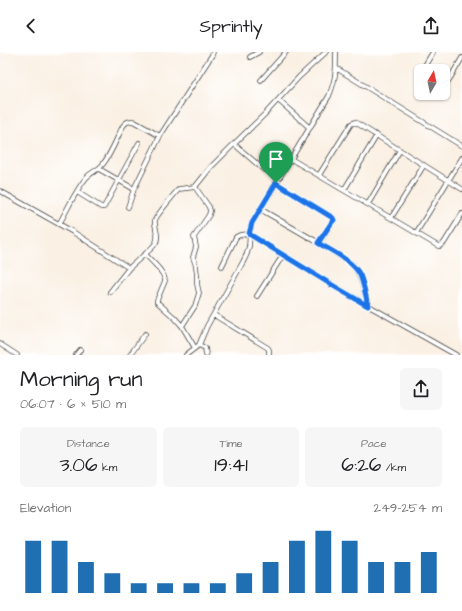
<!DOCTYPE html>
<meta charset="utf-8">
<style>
body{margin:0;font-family:"Architects Daughter",sans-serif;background:#f6f6f6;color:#202124;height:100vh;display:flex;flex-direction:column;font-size:15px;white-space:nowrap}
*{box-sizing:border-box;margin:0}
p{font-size:13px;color:#757577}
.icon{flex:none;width:22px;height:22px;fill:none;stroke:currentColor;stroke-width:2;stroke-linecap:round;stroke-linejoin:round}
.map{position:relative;height:303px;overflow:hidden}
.side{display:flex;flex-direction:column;background:#fff;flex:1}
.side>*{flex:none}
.needle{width:26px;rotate:9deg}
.tools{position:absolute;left:414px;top:12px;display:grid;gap:8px}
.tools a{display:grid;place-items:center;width:36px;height:36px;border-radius:6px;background:#fff;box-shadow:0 1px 3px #0004;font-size:20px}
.pin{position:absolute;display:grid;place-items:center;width:34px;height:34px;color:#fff;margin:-41px -17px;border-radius:50% 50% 50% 0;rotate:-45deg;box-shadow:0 0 4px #0007}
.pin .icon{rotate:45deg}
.round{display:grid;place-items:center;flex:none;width:42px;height:42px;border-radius:6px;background:#f6f6f6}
.overview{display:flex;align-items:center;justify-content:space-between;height:68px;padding:0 20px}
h1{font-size:22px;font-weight:600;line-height:30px}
.stats{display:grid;grid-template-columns:repeat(3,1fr);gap:6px;height:68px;padding:4px 20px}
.stats div{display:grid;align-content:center;border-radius:6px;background:#f6f6f6;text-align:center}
.stats b{font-size:20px;font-weight:600}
.stats small{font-size:11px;font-weight:400}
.stats p{font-size:11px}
.chart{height:112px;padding:8px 20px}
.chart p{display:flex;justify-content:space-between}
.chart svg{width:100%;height:72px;margin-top:4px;stroke:#1f6fb2;stroke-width:6}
header{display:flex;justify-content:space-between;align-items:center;height:52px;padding:0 20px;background:#fff;font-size:18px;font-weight:600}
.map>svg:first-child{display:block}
</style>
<header><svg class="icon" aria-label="back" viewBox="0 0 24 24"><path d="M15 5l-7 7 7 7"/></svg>Sprintly<svg class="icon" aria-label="share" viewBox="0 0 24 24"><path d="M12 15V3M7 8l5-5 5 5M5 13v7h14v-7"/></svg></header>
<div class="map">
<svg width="462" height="303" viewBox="0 0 462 303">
<rect width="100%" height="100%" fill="#fff"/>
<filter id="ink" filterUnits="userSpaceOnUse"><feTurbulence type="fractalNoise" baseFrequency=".025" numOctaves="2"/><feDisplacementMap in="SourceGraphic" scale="8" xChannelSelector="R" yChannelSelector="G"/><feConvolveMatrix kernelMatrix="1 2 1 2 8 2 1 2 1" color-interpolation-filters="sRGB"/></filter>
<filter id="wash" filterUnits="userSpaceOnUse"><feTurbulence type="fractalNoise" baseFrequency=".012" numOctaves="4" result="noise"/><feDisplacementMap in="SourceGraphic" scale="16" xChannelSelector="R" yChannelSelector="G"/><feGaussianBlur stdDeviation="0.9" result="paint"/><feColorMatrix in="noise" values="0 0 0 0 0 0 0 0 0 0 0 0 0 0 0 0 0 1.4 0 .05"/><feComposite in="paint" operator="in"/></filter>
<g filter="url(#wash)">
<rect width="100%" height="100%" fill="#faf0e3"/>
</g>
<g filter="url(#ink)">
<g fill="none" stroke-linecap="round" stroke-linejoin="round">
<defs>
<path id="street" d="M250,5L259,0
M424,15L433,0
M336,16L462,94
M261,28L286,0
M449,28L462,6
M278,48L310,76
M234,92L264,118
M291,107L438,194H440L444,191L462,162
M99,117L134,137
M319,123L351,72L355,70L462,137
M276,131L333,166L334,168L332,170L319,191
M344,138L377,83
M0,139L73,180L129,216
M77,140L101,155H104L139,91
M368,152L400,98
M128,155L134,137L160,84
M260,157L319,191L352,212C362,224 364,239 368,254
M391,166L424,113
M59,172C68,157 75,139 86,126C91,120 99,118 103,112C111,102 117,86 123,74C126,70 128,69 133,69L160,84L212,3L213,0
M416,181L462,106
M145,202C154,194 160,190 156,178C156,174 154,171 155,168C157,163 175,141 179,137L195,135
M222,214L236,185L240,183L249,182L337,236L456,303
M110,240L129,216L145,202C151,209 165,220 165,229L157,248V250L175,266L182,274L195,296
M257,244L283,203
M214,263L268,296L269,298V303
M182,274L195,254L199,241L197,232V223L196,214L193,205L196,195L194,185L209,163L210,159L209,155L195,135L211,115L232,94L265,62L299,25L326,0
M0,292L17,303
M199,293L205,296L206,303
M76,303L80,298
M130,303L145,282
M186,303L199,293L207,274L243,210C246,205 248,200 249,194C250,186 249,179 252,171L329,44C336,27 336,18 336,0"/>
</defs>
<!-- street casing -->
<use href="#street" stroke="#3d3c3a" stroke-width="5.5"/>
<!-- street -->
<use href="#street" stroke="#fff" stroke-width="4"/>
</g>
</g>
<g fill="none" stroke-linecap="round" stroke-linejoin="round" filter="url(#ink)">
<defs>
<path id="route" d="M276,131L333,166L334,168L332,170L318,191C332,199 353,209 360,223C364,233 366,244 368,254L337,236L249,182L252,171Z"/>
</defs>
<!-- route casing -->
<use href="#route" stroke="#fff" stroke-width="8"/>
<!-- route -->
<use href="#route" stroke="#1a73e8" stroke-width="5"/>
</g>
</svg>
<div class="tools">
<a><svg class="needle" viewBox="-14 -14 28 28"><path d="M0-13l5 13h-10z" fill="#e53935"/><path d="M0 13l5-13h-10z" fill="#757577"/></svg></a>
</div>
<div class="pin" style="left:276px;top:131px;background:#1e9e55"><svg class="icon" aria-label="arrive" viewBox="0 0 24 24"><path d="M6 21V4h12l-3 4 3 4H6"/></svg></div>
</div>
<section class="side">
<div class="overview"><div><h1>Morning run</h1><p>06:07 · 6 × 510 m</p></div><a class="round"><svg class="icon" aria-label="share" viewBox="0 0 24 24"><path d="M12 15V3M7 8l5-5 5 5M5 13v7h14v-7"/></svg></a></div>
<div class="stats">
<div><p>Distance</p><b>3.06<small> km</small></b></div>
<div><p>Time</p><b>19:41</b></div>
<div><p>Pace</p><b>6:26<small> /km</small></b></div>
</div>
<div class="chart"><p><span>Elevation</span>249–254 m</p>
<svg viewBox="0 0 160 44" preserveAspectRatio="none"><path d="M5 44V12M15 44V12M25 44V25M35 44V32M45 44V38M55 44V38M65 44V38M75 44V38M85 44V32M95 44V25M105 44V12M115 44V6M125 44V12M135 44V25M145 44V25M155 44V19"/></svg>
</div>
</section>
